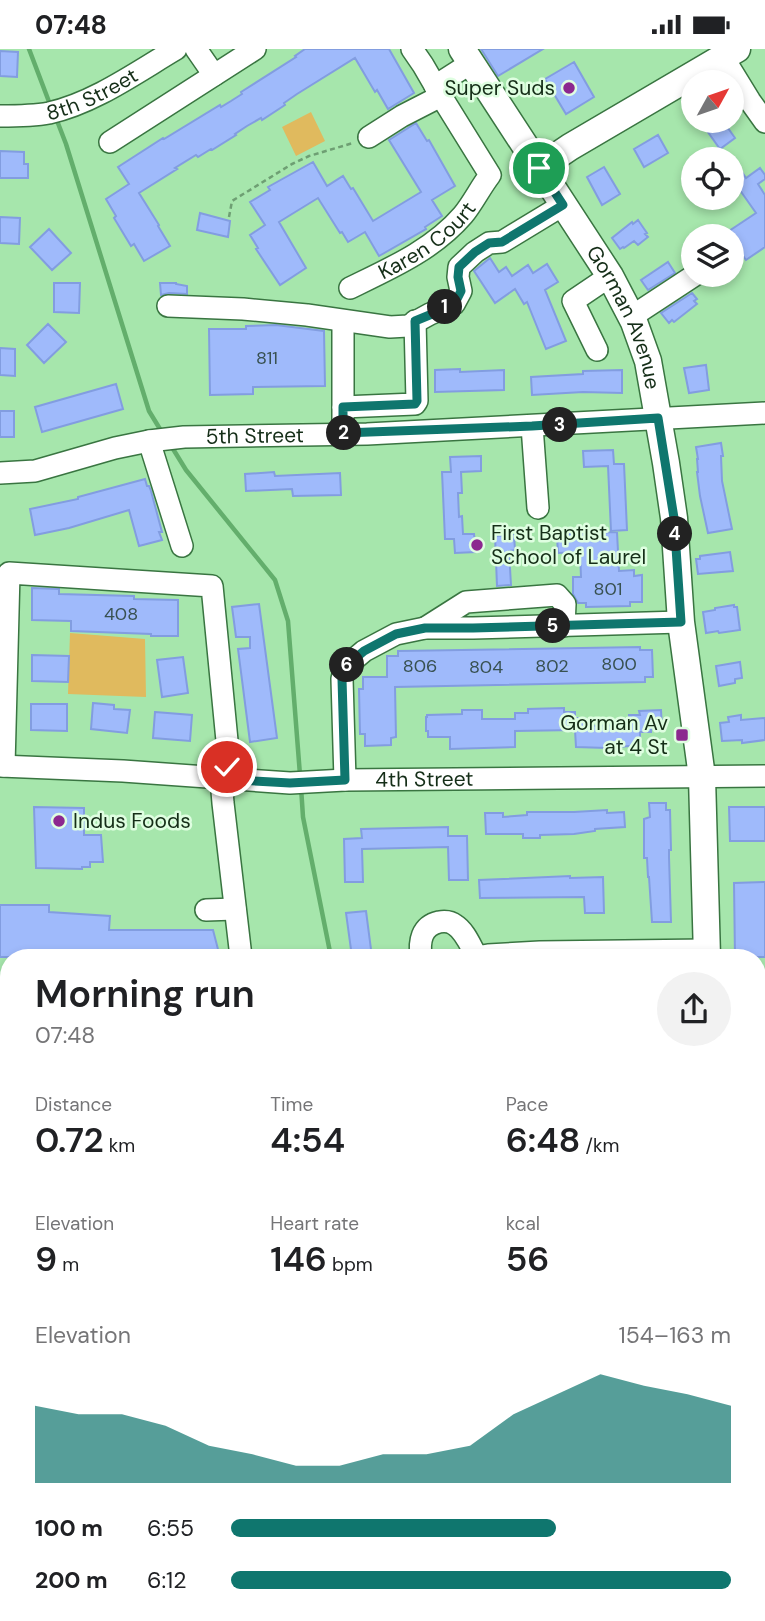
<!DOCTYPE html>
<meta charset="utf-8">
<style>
body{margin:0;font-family:"DM Sans",sans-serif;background:#f2f2f2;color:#202124;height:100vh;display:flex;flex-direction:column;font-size:26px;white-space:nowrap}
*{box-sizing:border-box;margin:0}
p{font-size:23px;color:#757577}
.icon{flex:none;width:38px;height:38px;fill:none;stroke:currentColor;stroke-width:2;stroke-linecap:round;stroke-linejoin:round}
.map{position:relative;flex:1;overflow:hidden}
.details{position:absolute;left:0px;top:900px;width:766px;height:674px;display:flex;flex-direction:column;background:#fff;border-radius:28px 28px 0 0;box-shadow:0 4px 10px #0003}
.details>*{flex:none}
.needle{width:46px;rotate:50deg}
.controls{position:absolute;left:681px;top:21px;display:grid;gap:14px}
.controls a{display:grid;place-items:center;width:63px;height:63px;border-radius:50%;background:#fff;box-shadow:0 4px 10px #0003;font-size:35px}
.pin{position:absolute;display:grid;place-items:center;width:60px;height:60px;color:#fff;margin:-30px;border:4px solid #fff;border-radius:50%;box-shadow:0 2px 7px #0007}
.km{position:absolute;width:35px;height:35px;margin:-18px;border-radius:50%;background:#222;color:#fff;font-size:19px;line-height:35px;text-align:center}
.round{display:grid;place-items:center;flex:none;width:74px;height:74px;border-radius:37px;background:#f2f2f2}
.headline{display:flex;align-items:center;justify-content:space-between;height:119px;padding:0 35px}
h1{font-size:38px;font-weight:600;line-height:52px}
.stats{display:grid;grid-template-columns:repeat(3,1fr);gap:10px;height:119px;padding:7px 35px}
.stats div{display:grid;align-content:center}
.stats b{font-size:35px;font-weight:600}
.stats small{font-size:19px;font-weight:400}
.stats p{font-size:19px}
.chart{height:196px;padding:14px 35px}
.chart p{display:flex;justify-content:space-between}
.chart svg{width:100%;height:126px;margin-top:7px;fill:#0f766e;opacity:.7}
ul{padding:0 35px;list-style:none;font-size:23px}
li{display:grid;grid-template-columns:112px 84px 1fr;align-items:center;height:52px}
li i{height:18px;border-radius:9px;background:#0f766e}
.status{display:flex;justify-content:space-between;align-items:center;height:49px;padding:0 35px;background:#fff;direction:ltr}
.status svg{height:19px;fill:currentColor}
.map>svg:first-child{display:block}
</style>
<div class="status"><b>07:48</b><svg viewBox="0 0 49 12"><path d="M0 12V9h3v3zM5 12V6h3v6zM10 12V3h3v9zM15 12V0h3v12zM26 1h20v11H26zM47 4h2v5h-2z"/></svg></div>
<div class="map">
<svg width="765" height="1572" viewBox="0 0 765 1572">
<rect width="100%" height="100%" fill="#a6e6ac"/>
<!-- green -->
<path fill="#e0ba5e" d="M311,63L325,92L296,107L282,78Z
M70,584L145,590L146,648L68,645Z"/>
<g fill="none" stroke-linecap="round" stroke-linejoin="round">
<!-- stream -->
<path stroke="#63ae6c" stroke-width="4.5" d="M29,0L51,58
M56,69L66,95L149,362L163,385
M170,395L186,421L275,531L288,572L300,726
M301,738L303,768L331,908"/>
</g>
<!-- building -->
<path fill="#9fbafb" stroke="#829de0" stroke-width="2" d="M305,0H389L414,44L388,60L377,41L375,43L355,9L297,45L284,54L285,56L262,71L261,69L247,77L235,85L236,86L212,101L211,100L198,108L196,106L175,119L177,120L139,144L159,176L158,177L170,197L144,212L134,195L131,197L114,169L116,167L106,150L129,135L118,118L163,89L164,90L220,56L221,58L231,52L242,45L241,43L296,8L295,7Z
M481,0H543L498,27Z
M0,2L18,3L17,28L0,27Z
M574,13L594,48L566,65L545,30Z
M700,72H723L735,89L720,100Z
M416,74L427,92L429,91L455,137L432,151L442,167L425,178L426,180L379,207L365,183L348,193L342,183L340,184L318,149L279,173L306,219L280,236L256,200L258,199L250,186L265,176L250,153L270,141L268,138L313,113L327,137L343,127L351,140L353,139L373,172L421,143L389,91Z
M658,86L668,104L644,118L634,100Z
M0,102L24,103V115H28V129H0Z
M732,108L746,129L760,119L765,126V130L758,135L765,146V198L746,211L738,200L741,198L729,182L756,164L737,137L732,140Z
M604,118L620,145L602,156L587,128Z
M200,164L230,172L228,188L197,181Z
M0,168L20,169L19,195L0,194Z
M638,171L647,184L645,185L648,188L638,196L634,192L624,199L623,198L620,200L612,189L632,173L633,175Z
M49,180L71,204L52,221L30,198Z
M490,209L499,223L506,218L512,227L528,216L533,224L547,215L558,233L545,241L566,292L546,300L527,253L524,255L515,240L495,254L474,222Z
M668,213L675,224L648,241L641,231Z
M54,234H80L79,264L54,263Z
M160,234H176V235L187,237V245L169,244L161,246Z
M692,244L697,250L694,252L697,255L674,273L672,271L669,274L661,264Z
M48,275L66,293L44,314L27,296Z
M276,276L324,282L325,337L253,338V345L210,346L209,280H246V277Z
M0,299L15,300V327L0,326Z
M706,316L709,341L689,344L684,319Z
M460,320V323L504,321V341L435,343V321Z
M622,321V344L583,343L532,346L531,328L583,325V322Z
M116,335L123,360L42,383L35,358Z
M0,362H14V388H0Z
M721,394L723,407H721L722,432L732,480L708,484L700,447L697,423H698L697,410H698L696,398Z
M613,401L614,415H624L627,481L611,482L608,417L584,418L583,402Z
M481,407V422L461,423L462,444H458L459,468L462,467L463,485H474L476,503L455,504L454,490H445L442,423H451L450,408Z
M274,423L275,427L340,424L341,446L293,447L292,440L246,442L245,425Z
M145,430L147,437H149L151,442L162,483H159L162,491L139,497L129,461L69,479L35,486L30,460L78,450V448Z
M617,483L619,522L634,521V527L642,526V553H630V557L586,558V554H578L573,545V528H581L580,503L558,504L557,488H568L567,485Z
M514,486L515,501L509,502L511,536L497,537L495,487Z
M730,503L733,522L698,525L696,510H700V507Z
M32,539L59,540V545L134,547V550L178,551V587H151V585L71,582V572L32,571Z
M259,555L277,689L250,693L238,600L250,599V588H236L232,558Z
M734,556V558H737L740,581L719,584L718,582L706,584L703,563L715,561V559Z
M640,598V601H652L653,628H645V633L395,638L396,688L391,689V696L365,697V685H360L359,640H363V628H387V607H398V602Z
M32,606L69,607L68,633L32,632Z
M183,608L188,644L162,648L157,611Z
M740,613L742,629L735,630V634L719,637L716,617Z
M93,654L114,656V660L130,661L127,684L91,680Z
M31,655H67V682L31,681Z
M564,659V663H575V669H585V677L629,676V666H640L639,662L661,661L662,679H651V683H640V696L607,699L576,698L575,681L515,682V698L450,700V688H428V682H426V668H427V666L462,665V661H482V670H515V664H528V660Z
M155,663L192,666L190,692L153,689Z
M741,666V671L765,669V691L742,694V691L722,692L720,674L729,673L728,668Z
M649,754H666V761H670L671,801H669V808L671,873H652L649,828H648L647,809H644V770L650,768Z
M34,758L84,759V786H101L103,813H90V818H82V820L36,819Z
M729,758H765V792H730Z
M607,761V764L624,763L625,778L595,780V782L574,785L540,786V789H523V785H486L485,764H503V768L527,766V763H574Z
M448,778V787H467L468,831H449L448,798L362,800L363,833H345L344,790L362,789L361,780Z
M570,827V829L603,828L604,864H585L584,848L480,849L479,831Z
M765,833V908H735L734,834Z
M0,856H49V863L110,867L109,881H213L220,908H0Z
M366,862L372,908H352L346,864Z"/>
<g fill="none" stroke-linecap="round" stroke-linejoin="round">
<!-- minor-tunnel -->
<path stroke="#89c18e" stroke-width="21" stroke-dasharray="21 10" stroke-linecap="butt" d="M758,1332H765
M762,1445L763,1476"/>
<defs>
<g id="minor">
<path d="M196,0L214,26"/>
<path d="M723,8L750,52L765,73"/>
<path d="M435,37L471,14"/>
<path id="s1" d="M0,67C16,67 33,67 49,64C94,54 137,23 176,0"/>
<path d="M369,88L402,67L441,47"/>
<path d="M110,93L255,0"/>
<path id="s2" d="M350,239C389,220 433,201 463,166C473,154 480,139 490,126L441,47L423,16L412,0"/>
<path d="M168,257L243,260L307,266L390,278L408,277L430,265L454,255L461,242L458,228L459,218L475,203L489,194L502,193L563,156"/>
<path d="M631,268L695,226"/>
<path d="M597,301L573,252L610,227"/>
<path d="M343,358L415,355L417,352L415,272"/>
<path d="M343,372V272"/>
<path d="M532,377L538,459"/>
<path d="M149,392L182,497"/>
<path id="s3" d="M0,424L35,422L115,399L149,392L184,388L367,385L765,364"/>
<path d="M425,579L466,553L557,546L565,555L564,577"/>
<path id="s4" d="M0,717L123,722L290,734L345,731L765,727"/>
<path d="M4,717L9,524L212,537L228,702L227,718L221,730L223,754L241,908"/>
<path d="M345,731L342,630L345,618L364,602L396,585L425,579H473L681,573"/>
<path d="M206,861L235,860"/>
<path d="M421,908C419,893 421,877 439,873C445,872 450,872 455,876C465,882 471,898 477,908"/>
<path d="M476,908L488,906L540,903L707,901"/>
<path d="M758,1045H765"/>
<path d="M758,1357H765"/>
<path d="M0,1366C9,1383 4,1413 5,1432C5,1441 8,1451 7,1460C7,1468 4,1474 0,1481"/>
<path d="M762,1445L763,1434"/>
<path d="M762,1485L763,1476"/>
<path d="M517,1564V1572"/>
<path d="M598,1564V1572"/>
<path d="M444,1572V1564"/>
</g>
<g id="major">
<path id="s5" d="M462,0L610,227L634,273L648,312L666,414L674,469L681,573L702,728L707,908"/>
<path d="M539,119L570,98L737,0"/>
<path d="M0,1504L9,1508"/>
<path d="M758,1517H765"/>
<path d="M713,1564L714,1572"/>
<path d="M106,1572V1564"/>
<path d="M139,1572L142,1564"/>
<path d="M746,1572L753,1564"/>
</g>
</defs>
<!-- minor casing -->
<use href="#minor" stroke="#397541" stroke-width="24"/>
<!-- major casing -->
<use href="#major" stroke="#397541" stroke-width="29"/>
<!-- path -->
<path stroke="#6e9f73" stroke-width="2.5" stroke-dasharray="5 3.5" stroke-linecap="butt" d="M229,168L232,152L292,115L309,107L353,94"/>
<!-- minor -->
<use href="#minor" stroke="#fff" stroke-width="21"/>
<!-- major -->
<use href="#major" stroke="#fff" stroke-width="26"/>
</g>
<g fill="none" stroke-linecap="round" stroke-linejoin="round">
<defs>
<path id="route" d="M227,718L221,730L290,734L345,731L342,630L345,618L364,602L396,585L425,579H473L681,573L674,469L658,369L532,377L343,384V358L415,355L417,352L415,272L454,256L461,242L458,228L459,218L475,203L489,194L502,193L563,156L539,119"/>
</defs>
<!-- route casing -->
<use href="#route" stroke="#fff" stroke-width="14"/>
<!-- route -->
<use href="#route" stroke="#0f766e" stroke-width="9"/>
</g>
<!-- markers -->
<g fill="#8c288f" stroke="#dffee1" stroke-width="2.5">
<circle cx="569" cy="39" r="7"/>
<circle cx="477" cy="496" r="7"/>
<rect x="675" y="679" width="14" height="14" rx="3.5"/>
<circle cx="59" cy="772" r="7"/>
</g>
<g text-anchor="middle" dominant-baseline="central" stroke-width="5" stroke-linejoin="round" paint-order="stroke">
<!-- number labels -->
<g font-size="18" fill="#385151">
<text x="267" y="309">811</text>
<text x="608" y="540">801</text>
<text x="121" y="565">408</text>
<text x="619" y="615">800</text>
<text x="420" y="617">806</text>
<text x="552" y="617">802</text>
<text x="486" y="618">804</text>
</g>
<!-- poi labels -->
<g font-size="21" fill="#152e18" stroke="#dffee1" text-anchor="end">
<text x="555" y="39">Super Suds</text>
<text x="491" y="484" text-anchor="start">First Baptist<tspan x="491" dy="24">School of Laurel</tspan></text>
<text x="668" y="674">Gorman Av<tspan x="668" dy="24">at 4 St</tspan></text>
<text x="73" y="772" text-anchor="start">Indus Foods</text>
</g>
<!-- street labels -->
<g font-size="21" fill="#152e18" stroke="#dffee1">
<text stroke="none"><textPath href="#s1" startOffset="96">8th Street</textPath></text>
<text stroke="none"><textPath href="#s2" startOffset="91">Karen Court</textPath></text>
<text stroke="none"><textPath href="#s5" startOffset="315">Gorman Avenue</textPath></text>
<text stroke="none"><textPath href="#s3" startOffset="259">5th Street</textPath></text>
<text stroke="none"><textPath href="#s4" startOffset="425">4th Street</textPath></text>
</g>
</g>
</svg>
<div class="controls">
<a><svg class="needle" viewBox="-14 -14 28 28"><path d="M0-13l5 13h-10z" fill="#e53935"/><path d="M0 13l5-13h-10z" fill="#757577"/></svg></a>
<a><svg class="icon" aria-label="locate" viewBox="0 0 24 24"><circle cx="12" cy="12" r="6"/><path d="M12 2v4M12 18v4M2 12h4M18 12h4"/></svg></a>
<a><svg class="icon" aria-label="layers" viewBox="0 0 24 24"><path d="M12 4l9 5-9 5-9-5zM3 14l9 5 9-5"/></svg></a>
</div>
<div class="pin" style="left:539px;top:119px;background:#1e9e55"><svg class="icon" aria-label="arrive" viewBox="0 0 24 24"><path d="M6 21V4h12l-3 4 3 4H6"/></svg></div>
<div class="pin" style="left:227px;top:718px;background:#d93025"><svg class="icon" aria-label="check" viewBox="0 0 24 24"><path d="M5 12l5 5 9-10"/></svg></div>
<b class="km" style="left:445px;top:258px">1</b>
<b class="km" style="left:344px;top:384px">2</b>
<b class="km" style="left:560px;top:376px">3</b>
<b class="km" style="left:675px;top:485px">4</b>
<b class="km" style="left:553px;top:577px">5</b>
<b class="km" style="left:347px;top:616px">6</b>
<section class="details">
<div class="headline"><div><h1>Morning run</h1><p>07:48</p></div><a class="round"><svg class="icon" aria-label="share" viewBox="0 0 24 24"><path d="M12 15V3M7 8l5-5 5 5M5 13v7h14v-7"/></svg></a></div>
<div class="stats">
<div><p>Distance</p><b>0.72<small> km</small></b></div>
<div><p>Time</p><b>4:54</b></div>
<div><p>Pace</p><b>6:48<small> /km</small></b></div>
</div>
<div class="stats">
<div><p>Elevation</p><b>9<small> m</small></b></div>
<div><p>Heart rate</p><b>146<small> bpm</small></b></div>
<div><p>kcal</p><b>56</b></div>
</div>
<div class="chart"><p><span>Elevation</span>154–163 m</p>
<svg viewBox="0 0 160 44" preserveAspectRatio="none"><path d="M0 44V17L10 20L20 20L30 24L40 31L50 34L60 38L70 38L80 34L90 34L100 31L110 20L120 13L130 6L140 10L150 13L160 17V44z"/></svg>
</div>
<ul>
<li><b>100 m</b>6:55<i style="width:65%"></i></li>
<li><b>200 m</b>6:12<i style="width:100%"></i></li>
</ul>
</section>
</div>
